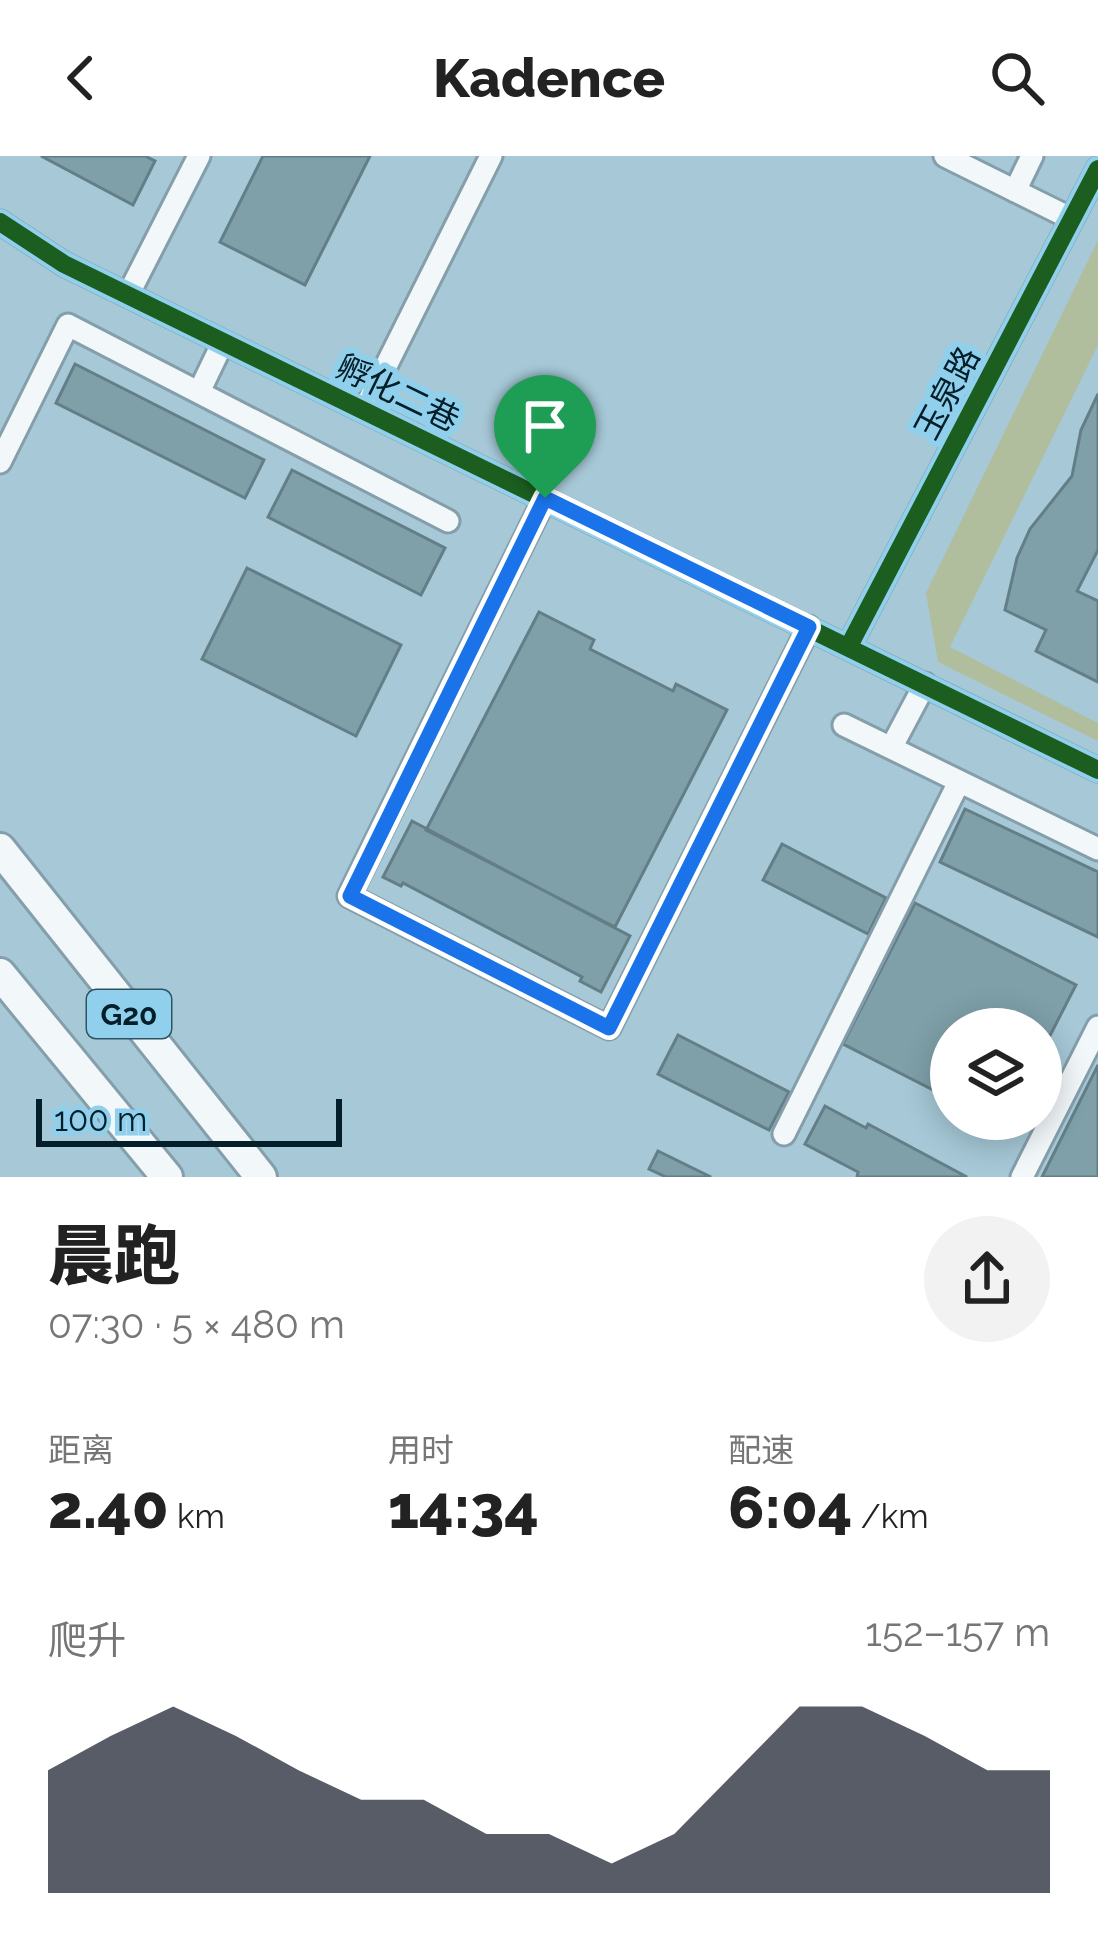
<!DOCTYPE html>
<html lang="zh">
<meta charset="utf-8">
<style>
body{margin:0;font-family:Raleway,"Noto Sans SC",sans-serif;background:#f2f2f2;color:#222;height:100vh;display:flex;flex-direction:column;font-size:45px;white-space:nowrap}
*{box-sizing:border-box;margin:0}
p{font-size:39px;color:#767676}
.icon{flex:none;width:66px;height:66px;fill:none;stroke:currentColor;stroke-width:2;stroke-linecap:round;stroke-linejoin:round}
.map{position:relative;height:1021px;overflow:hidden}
.drawer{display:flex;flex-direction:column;background:#fff;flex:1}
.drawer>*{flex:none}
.buttons{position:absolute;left:930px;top:852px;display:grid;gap:24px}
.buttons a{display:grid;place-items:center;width:132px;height:132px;border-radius:50%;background:#fff;box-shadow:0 6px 30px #0003;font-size:60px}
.scale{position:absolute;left:36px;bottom:30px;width:306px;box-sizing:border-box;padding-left:12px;border:6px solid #041f29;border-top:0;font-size:33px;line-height:42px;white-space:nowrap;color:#041f29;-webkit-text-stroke:9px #91d0ec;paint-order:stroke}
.pin{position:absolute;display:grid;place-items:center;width:102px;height:102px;color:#fff;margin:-123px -51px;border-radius:50% 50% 50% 0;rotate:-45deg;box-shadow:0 0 12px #0007}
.pin .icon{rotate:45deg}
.round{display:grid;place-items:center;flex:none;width:126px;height:126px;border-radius:63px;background:#f2f2f2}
.headline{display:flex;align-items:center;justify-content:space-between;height:204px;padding:0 48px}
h1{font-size:66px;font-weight:800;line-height:90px}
.stats{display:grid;grid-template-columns:repeat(3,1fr);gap:18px;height:204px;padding:12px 48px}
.stats div{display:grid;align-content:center}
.stats b{font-size:60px;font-weight:800}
.stats small{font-size:33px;font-weight:400}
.stats p{font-size:33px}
.chart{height:336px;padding:24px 48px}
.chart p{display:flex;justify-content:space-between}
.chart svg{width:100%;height:216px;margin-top:12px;fill:#111827;opacity:.7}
header{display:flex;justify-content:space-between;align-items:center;height:156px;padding:0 48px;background:#fff;font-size:54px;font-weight:800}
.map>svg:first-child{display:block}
</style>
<header><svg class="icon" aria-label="back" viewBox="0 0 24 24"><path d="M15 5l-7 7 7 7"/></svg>Kadence<svg class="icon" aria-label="search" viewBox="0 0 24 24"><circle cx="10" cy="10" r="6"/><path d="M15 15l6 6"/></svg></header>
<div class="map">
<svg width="1098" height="1021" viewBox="0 0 1098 1021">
<rect width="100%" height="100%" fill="#a6c8d7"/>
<!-- green -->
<path fill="#b0be9e" d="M1098,84V189L950,491L1098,567V585L938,506L926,437Z"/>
<!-- building -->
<path fill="#7fa0a9" stroke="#647e87" stroke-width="3" d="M41,0H145L155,5L133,49Z
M263,0H370L305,129L220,86Z
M75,208L264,304L245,342L56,247Z
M1098,238V394L1077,435L1098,445V526L1036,495L1046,474L1005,454L1017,402L1030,373L1072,320L1081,274Z
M292,314L445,392L421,439L268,361Z
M247,412L401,489L356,580L202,503Z
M539,456L594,484L590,493L673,535L676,528L727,554L615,771L426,674Z
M965,653L1098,716V781L940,706Z
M412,665L630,780L601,836L580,825L582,821L403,727L401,730L383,721Z
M782,688L886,742L868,778L763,724Z
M915,747L1076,829L1041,897V873H951V943L843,888Z
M678,879L789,936L769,974L658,918Z
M1098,909V1021H1042Z
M825,950L866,972L868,968L967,1021H857L858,1016L805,988Z
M658,995L711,1021H666L649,1013Z"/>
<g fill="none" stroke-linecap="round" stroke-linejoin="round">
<defs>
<path id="minor" d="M945,0L1072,63
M1015,35L1032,0
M0,66L64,108L1098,614
M128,139L199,0
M199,236L223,186
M364,254L491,0
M0,306L68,169L448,365
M545,342L349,740L609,872L809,471
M849,490L1098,13
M844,569L1098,693
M891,592L925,528
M784,978L959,626
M1022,1021L1098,871"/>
<path id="highway" d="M0,693L261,1021
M0,818L167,1021"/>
</defs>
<!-- minor casing -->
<use href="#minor" stroke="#849fab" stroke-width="27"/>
<!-- highway casing -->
<use href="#highway" stroke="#849fab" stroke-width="36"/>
<!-- minor -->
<use href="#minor" stroke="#f2f7f9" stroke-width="21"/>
<!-- highway -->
<use href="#highway" stroke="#f2f7f9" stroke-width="30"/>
<defs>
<path id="cycleway" d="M0,66L64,108L1098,614
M849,490L1098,13"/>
</defs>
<!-- cycleway casing -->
<use href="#cycleway" stroke="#91d0ec" stroke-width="26"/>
<!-- cycleway -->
<use href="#cycleway" stroke="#1b5e20" stroke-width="18"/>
</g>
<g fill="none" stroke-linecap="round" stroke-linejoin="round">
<defs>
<path id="route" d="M545,342L809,471L609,872L350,740Z"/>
</defs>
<!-- route casing -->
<use href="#route" stroke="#fff" stroke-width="24"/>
<!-- route -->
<use href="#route" stroke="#1a73e8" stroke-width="15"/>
</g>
<g text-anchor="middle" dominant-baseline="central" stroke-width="12" stroke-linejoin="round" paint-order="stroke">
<!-- shield labels -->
<rect fill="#91d0ec" stroke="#2e5464" stroke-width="3" x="87" y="834" width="84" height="48" rx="9"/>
<g font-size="30" font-weight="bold" fill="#041f29">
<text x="129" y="858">G20</text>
</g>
<!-- street labels -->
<g font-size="33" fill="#041f29" stroke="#91d0ec">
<text transform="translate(398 237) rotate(26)">孵化二巷</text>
<text transform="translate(947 237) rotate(-62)">玉泉路</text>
</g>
</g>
</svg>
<div class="buttons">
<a><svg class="icon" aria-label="layers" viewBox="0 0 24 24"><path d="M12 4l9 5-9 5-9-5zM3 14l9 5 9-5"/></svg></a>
</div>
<div class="scale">100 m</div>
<div class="pin" style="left:545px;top:342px;background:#1e9e55"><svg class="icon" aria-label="arrive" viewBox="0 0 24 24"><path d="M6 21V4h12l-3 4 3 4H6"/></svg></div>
</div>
<section class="drawer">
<div class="headline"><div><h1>晨跑</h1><p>07:30 · 5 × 480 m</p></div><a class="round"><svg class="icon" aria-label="share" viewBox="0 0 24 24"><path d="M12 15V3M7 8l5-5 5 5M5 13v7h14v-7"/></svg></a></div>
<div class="stats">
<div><p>距离</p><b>2.40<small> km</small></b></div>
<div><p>用时</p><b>14:34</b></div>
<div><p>配速</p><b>6:04<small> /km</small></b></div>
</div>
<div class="chart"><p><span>爬升</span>152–157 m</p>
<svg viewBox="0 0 160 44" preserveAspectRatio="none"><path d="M0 44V19L10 12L20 6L30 12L40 19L50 25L60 25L70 32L80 32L90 38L100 32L110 19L120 6L130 6L140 12L150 19L160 19V44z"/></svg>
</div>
</section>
